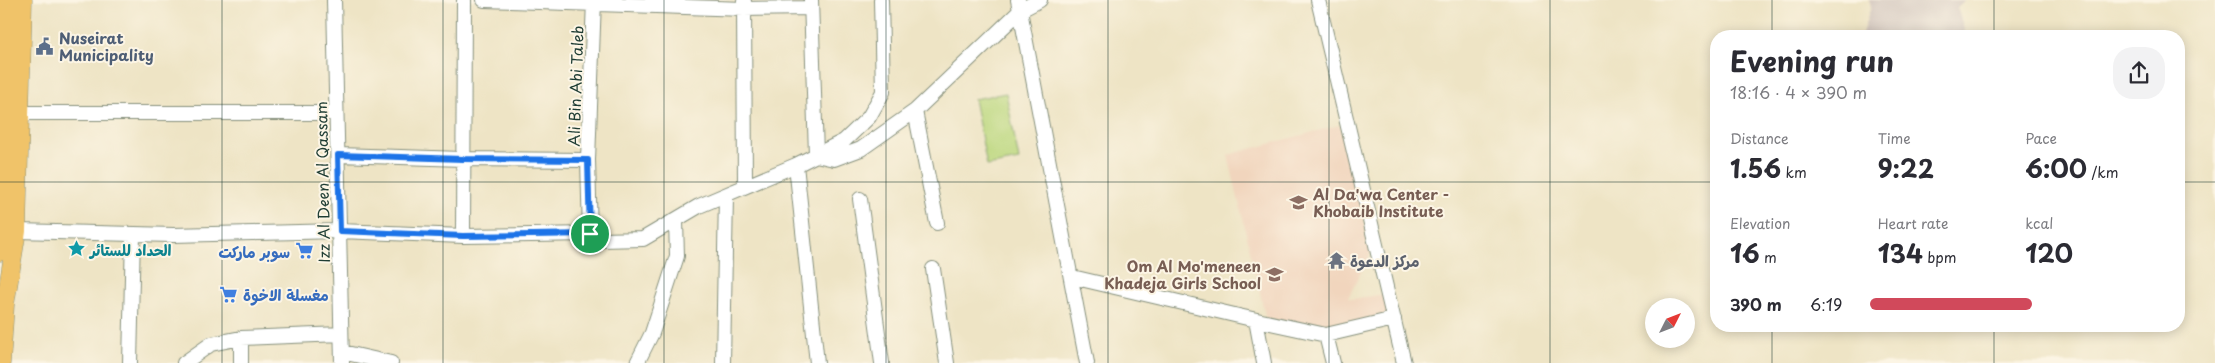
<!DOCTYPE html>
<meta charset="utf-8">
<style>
body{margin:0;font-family:"Playpen Sans","Playpen Sans Arabic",sans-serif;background:#f2f2f3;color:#2b2b33;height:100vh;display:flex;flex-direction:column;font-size:19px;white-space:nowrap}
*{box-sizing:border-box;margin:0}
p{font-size:16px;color:#7c7c81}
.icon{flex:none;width:28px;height:28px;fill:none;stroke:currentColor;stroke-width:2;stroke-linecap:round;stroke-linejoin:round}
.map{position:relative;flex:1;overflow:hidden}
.drawer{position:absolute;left:1710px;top:30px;width:475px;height:302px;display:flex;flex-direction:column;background:#fff;border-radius:20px;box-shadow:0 2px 12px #0003}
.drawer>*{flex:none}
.needle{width:32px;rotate:48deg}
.tools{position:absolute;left:1645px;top:298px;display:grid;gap:10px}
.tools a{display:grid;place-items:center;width:50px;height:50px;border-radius:50%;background:#fff;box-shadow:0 2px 12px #0003;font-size:25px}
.pin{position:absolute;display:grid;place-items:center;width:42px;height:42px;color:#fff;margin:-21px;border:2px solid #fff;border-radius:50%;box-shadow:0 1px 5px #0007}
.round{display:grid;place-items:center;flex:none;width:52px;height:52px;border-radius:20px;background:#f2f2f3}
.head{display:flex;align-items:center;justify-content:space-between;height:85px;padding:0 20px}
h1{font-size:28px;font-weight:700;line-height:38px}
.metrics{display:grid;grid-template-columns:repeat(3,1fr);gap:8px;height:85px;padding:5px 20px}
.metrics div{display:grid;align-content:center}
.metrics b{font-size:25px;font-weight:700}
.metrics small{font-size:14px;font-weight:400}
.metrics p{font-size:14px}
ul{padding:0 20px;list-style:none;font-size:16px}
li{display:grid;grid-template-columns:80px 60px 1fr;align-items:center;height:38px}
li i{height:12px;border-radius:6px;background:#d1495b}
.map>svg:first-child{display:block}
</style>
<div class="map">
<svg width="2215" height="363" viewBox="0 0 2215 363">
<rect width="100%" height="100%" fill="#fcf5e5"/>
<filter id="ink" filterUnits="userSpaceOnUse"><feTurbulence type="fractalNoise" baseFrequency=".02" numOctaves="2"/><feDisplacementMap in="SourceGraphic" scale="10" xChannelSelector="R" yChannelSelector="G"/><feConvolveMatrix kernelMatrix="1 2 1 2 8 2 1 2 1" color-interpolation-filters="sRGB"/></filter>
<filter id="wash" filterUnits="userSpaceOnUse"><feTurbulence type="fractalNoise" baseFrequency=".0096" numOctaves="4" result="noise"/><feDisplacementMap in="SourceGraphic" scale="20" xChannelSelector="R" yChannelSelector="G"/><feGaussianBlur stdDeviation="1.12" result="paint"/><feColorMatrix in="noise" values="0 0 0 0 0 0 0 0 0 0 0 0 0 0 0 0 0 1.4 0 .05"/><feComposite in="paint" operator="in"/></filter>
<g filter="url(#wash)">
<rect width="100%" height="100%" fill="#eee4c5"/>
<!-- built -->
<path fill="#f1d5bd" d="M1340,125L1372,250L1348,298L1353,299L1386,294L1391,315L1329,328L1266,319L1228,155Z"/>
<!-- industrial -->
<path fill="#cec1ba" d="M1869,0H1966L1957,7L1966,36H1861L1871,7Z"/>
<!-- green -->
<path fill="#bbd77d" stroke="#6d8a58" d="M1006,93L1019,160L987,166L974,99Z"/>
</g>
<g filter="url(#ink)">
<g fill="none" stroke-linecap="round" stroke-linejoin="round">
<defs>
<path id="minor" d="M334,0L342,363
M484,0L744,9L811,8
M811,0L816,155
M1018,0L1087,363
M1318,0L1404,363
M744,1L745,186
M915,111L937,223
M10,113H336
M338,155L463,159L588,160
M816,155L834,159L861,149L915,111L1021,10L1040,0
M796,165L817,363
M860,199L882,363
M8,229L17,231L173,235L340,231L463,236L590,234L601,240L643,239L699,206L796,165L844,141L869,117L883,92L881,0
M590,234L588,160L594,0
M463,236L464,0
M933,269L947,363
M1072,277L1243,317L1326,335L1394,319
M1256,320L1264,363
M1326,335L1333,363
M342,352L391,363
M130,363L133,234
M184,363L211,344L241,338L341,334
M241,363V338
M637,363L652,333L677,256L676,221
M723,363L726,195"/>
<path id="major" d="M0,252L6,0
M1,363L5,305L17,231L23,0"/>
</defs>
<!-- minor casing -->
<use href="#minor" stroke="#86907c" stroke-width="16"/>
<!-- major casing -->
<use href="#major" stroke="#86907c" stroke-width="19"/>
<!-- minor -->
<use href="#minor" stroke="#fff" stroke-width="14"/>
<!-- major -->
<use href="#major" stroke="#f0c369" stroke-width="18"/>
</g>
</g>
<g fill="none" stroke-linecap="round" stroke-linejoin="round" filter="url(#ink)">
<defs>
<path id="route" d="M338,155L463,159L588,160L590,234L463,236L340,231Z"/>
</defs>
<!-- route casing -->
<use href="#route" stroke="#fff" stroke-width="10"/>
<!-- route -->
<use href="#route" stroke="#1a73e8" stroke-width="6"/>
</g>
<!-- grid -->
<path fill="none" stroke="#1f3d34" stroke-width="1" stroke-opacity="0.55" d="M222,0V363M443,0V363M664,0V363M886,0V363M1108,0V363M1329,0V363M1550,0V363M1772,0V36M1994,0V36M0,182H1716M2179,182H2215M1772,326V363M1994,326V363"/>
<!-- icons -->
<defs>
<symbol id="civic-bare" viewBox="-9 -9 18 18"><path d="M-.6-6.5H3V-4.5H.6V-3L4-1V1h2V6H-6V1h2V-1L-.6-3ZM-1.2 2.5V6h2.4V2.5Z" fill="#5c6f8a" stroke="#fcf5e5" stroke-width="2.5" paint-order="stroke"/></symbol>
<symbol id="school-bare" viewBox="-9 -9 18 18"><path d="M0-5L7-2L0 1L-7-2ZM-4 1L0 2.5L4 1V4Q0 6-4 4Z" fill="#8d6e63" stroke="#fcf5e5" stroke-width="2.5" paint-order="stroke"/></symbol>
<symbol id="sight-bare" viewBox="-9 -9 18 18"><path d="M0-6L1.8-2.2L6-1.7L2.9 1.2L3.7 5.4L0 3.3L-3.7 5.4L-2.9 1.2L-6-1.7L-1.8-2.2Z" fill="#0f9aa8" stroke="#fcf5e5" stroke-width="2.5" paint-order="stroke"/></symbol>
<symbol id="supermarket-bare" viewBox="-9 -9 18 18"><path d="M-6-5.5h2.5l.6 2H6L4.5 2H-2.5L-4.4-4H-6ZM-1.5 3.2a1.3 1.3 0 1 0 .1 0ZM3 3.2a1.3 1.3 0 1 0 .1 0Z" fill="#3f7fe0" stroke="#fcf5e5" stroke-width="2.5" paint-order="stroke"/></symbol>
<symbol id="temple-bare" viewBox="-9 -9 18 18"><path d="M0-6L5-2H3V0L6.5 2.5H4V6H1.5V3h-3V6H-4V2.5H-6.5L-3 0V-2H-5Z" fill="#6b7280" stroke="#fcf5e5" stroke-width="2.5" paint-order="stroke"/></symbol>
</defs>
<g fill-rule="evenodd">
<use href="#civic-bare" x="32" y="34" width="25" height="25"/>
<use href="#school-bare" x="1286" y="190" width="25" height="25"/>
<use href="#sight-bare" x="64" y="236" width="25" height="25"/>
<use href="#supermarket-bare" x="292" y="238" width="25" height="25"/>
<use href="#temple-bare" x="1324" y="248" width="25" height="25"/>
<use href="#school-bare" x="1262" y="262" width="25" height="25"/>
<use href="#supermarket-bare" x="216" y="282" width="25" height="25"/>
</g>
<g text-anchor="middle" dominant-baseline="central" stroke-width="4" stroke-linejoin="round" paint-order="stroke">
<!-- service labels -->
<g font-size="15" font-weight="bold" fill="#4e5e75" stroke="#fcf5e5" text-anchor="start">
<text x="59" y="37">Nuseirat<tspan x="59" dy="17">Municipality</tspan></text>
</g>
<!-- street labels -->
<g font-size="15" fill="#1f3d34" stroke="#fcf5e5">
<text transform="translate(575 86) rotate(-88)">Ali Bin Abi Taleb</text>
<text transform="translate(322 182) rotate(-91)">Izz Al Deen Al Qassam</text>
</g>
<!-- education labels -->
<g font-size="15" font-weight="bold" fill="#785e54" stroke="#fcf5e5" text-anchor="start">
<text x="1313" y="193">Al Da'wa Center -<tspan x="1313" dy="17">Khobaib Institute</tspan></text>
<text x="1261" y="265" text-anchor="end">Om Al Mo'meneen<tspan x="1261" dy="17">Khadeja Girls School</tspan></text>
</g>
<!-- culture labels -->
<g font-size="15" font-weight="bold" fill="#0d838f" stroke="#fcf5e5" text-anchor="start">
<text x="90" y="249">الحداد للستائر</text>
</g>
<!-- shop labels -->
<g font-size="15" font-weight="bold" fill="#366cbe" stroke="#fcf5e5" text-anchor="end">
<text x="290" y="251">سوبر ماركت</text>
<text x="243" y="294" text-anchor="start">مغسلة الاخوة</text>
</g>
<!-- worship labels -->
<g font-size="15" font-weight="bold" fill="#5b616d" stroke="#fcf5e5" text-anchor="start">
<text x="1350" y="260">مركز الدعوة</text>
</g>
</g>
</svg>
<div class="tools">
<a><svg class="needle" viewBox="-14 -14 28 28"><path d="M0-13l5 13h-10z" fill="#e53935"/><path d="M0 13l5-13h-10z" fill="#7c7c81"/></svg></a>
</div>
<div class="pin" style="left:590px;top:234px;background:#1e9e55"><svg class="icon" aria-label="arrive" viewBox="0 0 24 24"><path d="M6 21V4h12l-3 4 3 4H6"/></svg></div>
<section class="drawer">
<div class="head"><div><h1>Evening run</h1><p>18:16 · 4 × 390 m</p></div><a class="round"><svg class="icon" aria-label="share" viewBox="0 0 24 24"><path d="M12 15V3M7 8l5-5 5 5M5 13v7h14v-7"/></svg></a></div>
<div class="metrics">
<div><p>Distance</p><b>1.56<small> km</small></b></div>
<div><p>Time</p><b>9:22</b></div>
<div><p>Pace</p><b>6:00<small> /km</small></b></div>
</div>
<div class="metrics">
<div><p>Elevation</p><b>16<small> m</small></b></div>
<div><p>Heart rate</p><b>134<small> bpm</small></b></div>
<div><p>kcal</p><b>120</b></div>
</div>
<ul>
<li><b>390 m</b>6:19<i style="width:55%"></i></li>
</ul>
</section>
</div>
